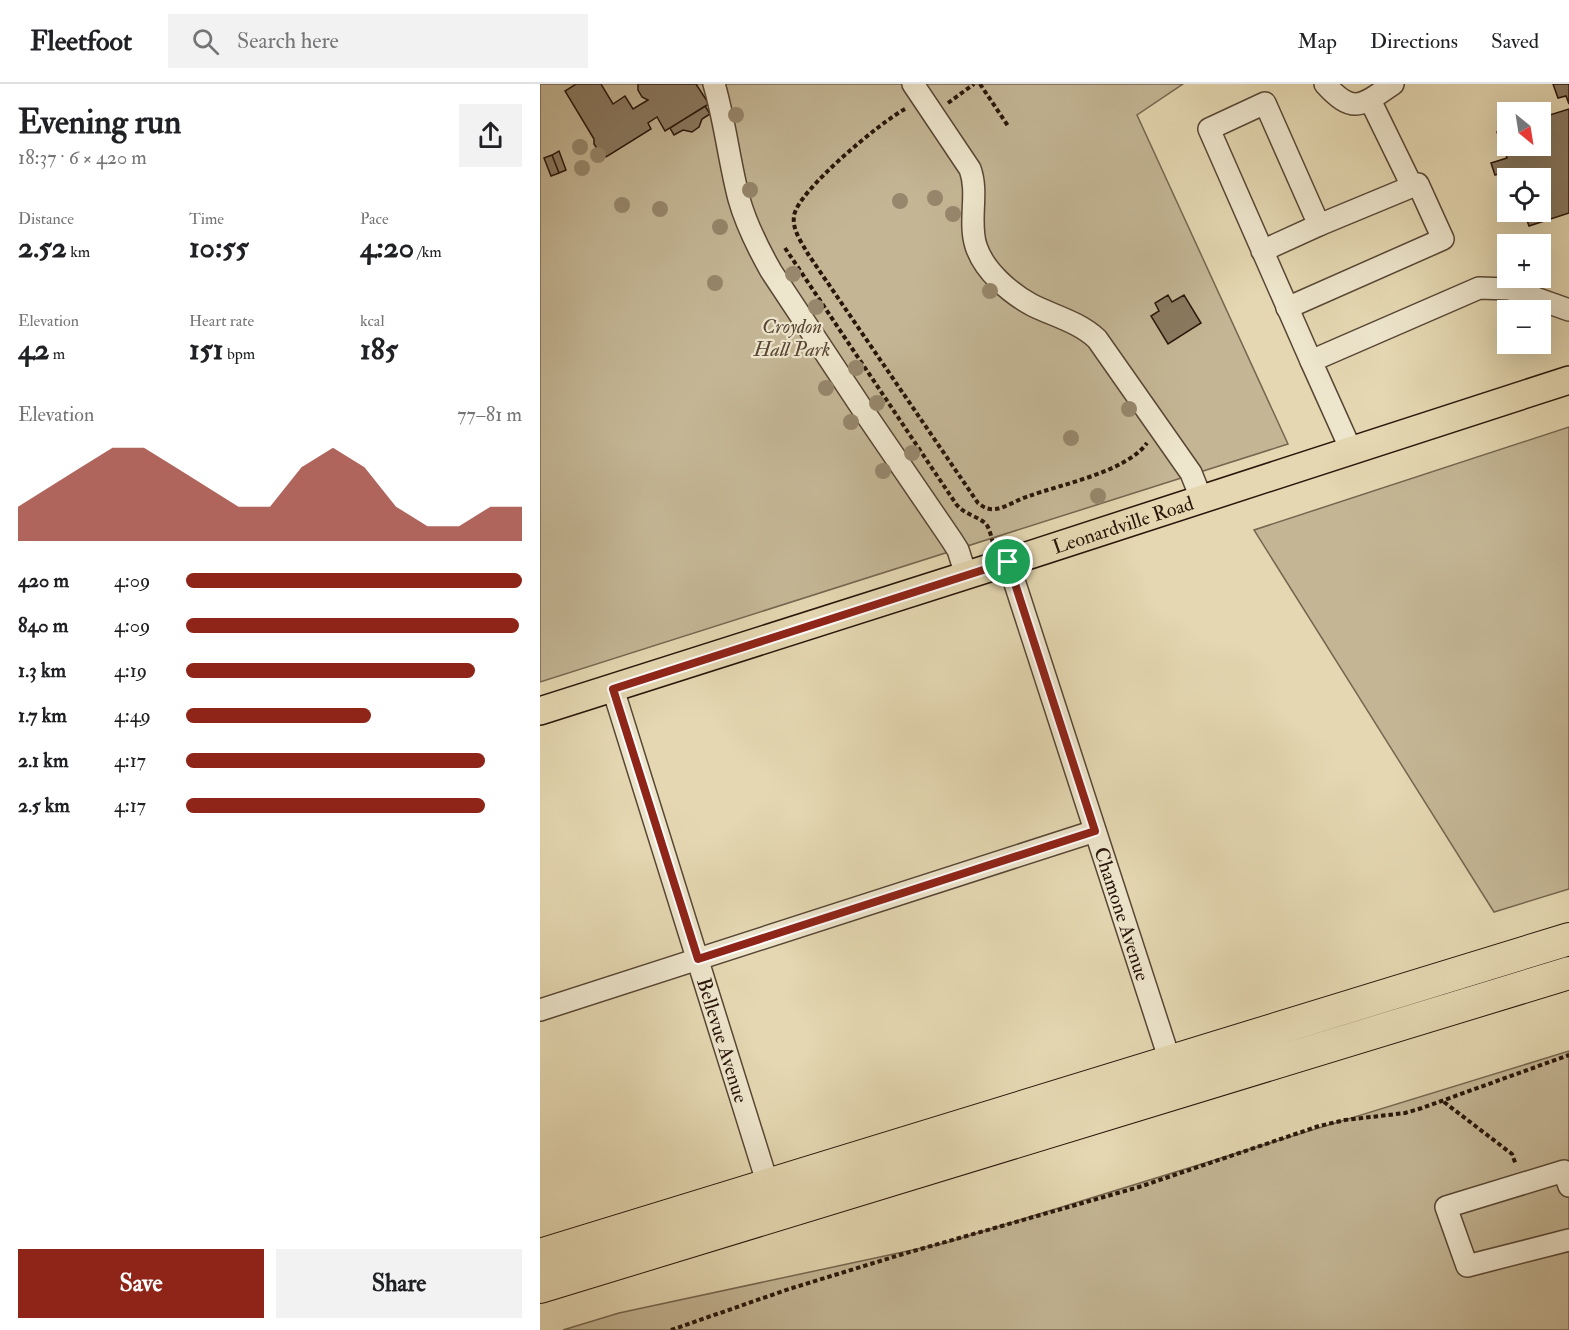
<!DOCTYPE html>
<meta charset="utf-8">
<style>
body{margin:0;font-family:"IM FELL Double Pica",serif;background:#f2f2f2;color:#202124;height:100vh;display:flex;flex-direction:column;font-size:22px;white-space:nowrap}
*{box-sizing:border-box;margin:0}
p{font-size:20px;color:#757577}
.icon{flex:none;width:33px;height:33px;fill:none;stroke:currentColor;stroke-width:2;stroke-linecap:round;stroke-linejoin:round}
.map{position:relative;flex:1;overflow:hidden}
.sheet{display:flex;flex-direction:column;background:#fff;width:540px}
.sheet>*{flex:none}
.needle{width:39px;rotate:150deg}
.fabs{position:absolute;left:957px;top:18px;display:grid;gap:12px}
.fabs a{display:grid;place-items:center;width:54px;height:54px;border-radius:0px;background:#fff;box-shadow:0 6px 24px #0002;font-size:30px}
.pin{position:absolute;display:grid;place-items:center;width:51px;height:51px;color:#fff;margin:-26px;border:3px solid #fff;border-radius:50%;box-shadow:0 2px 6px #0007}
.round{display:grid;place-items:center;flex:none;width:63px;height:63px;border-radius:0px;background:#f2f2f2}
.overview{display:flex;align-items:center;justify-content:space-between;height:102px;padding:0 18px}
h1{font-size:33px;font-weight:800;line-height:45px}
.stats{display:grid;grid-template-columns:repeat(3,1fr);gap:9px;height:102px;padding:6px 18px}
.stats div{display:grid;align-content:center}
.stats b{font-size:30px;font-weight:800}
.stats small{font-size:16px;font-weight:400}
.stats p{font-size:16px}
.chart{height:168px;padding:12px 18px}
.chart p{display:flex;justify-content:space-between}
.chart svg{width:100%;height:108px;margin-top:6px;fill:#8f2418;opacity:.7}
.cta{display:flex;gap:12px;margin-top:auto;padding:12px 18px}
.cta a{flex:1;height:69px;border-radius:0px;background:#8f2418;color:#fff;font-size:24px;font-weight:800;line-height:69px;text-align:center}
.cta a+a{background:#f2f2f2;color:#202124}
ul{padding:0 18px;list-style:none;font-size:20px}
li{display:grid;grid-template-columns:96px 72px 1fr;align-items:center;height:45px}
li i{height:15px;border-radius:8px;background:#8f2418}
header{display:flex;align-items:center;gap:36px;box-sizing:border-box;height:84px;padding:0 30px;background:#fff;border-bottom:2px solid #e0e0e0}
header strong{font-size:28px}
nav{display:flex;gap:33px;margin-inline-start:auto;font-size:21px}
.search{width:420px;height:54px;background:#f2f2f2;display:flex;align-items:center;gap:15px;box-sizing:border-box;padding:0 21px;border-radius:0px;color:#757577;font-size:22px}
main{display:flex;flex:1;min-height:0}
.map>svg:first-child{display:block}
</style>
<header>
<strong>Fleetfoot</strong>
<div class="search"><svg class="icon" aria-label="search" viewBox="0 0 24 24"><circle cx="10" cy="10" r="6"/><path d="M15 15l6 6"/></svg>Search here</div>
<nav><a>Map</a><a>Directions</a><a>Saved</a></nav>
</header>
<main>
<section class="sheet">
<div class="overview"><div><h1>Evening run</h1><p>18:37 · 6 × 420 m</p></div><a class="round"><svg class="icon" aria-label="share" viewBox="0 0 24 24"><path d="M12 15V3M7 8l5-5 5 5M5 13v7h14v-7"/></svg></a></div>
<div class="stats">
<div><p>Distance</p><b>2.52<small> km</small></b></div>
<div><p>Time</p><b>10:55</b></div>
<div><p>Pace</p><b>4:20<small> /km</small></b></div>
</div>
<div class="stats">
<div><p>Elevation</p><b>42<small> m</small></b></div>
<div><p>Heart rate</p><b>151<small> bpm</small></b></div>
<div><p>kcal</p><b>185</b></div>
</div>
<div class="chart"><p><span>Elevation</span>77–81 m</p>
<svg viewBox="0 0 160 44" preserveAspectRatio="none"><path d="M0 44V30L10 22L20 14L30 6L40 6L50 14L60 22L70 30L80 30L90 14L100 6L110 14L120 30L130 38L140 38L150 30L160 30V44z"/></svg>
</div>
<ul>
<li><b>420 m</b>4:09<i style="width:100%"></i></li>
<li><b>840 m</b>4:09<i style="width:99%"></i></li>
<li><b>1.3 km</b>4:19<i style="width:86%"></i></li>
<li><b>1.7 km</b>4:49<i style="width:55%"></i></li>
<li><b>2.1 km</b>4:17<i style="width:89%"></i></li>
<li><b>2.5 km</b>4:17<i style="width:89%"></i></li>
</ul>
<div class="cta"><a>Save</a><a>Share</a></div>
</section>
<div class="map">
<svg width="1029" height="1246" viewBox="0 0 1029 1246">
<rect width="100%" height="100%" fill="#e4d7b1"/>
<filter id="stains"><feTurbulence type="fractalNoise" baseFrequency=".00333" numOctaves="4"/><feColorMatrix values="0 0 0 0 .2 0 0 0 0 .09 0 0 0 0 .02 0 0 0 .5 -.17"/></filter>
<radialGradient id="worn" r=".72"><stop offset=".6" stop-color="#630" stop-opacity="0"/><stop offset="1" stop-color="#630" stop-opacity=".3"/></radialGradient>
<!-- green -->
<path fill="#c4b695" stroke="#766650" stroke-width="1.5" d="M0,0H643L597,31L748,360L0,598Z
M1029,343V805L954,828L714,446Z
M1029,967V1246H23L79,1229L405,1159Z"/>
<!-- building -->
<path fill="#8a7a61" stroke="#29150a" stroke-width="1.5" d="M36,0H61L73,20L85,12L93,25L108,16L102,13L98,6V0H156L169,20L125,47L117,33L108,39L111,45L66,73L63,67L58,66L54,60V55L25,7Z
M1013,0H1029V20L1026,12L1018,14Z
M165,22L170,30L162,35L159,43L152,48L143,46L134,51L130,44Z
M1029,25V129L989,142L984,128H1000V94H973L970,86L955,91L951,79L967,74L957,48L968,45V62H1000V34Z
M19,67L26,86L19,89L12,71Z
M12,71L19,89L11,92L4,74Z
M628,211L632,218L644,211L661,239L628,260L611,232L619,227L615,219Z"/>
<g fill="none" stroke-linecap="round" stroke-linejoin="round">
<defs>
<g id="minor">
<path d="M174,0C185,37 189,77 199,115C206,140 218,164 231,187L325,329L411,455L418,466L426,491"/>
<path d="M373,0L430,85C439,109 428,137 436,162C444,187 470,209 492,221C514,232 539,238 557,255L651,389L661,414"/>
<path d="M785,0C814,32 822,21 853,0"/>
<path d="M830,16L872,102"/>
<path d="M722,167L779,141L725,19L669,45L771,277"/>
<path d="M747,224L903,155L878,100L779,141"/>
<path d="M811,366L771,277L939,204L970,205L1029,226"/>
<path id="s1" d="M468,478L630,977"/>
<path id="s2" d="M73,605L228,1101"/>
<path d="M0,926L555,747"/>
<path d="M1029,1102L1024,1087L906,1123L927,1182L1029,1156"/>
</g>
<g id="major">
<path id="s3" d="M0,627L468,478L1029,296"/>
</g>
<path id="highway" d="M0,1171L1029,855
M0,1203L1029,889"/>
</defs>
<!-- minor casing -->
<use href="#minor" stroke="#584634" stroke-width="24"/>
<!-- major casing -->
<use href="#major" stroke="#29150a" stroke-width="30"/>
<!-- highway casing -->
<use href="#highway" stroke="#29150a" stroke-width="34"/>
<!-- path -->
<path stroke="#29150a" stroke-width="4" stroke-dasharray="4.5 3" stroke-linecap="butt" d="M440,0L468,42
M408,19L434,0
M365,25C342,37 257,107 254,132C252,146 262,159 268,170L438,419C443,423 448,426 455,425C466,424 478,415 489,412C522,400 586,388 607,359
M245,164L416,420C425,431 438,432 446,440C450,445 451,453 453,459
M904,1018L972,1070L976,1081
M131,1246L249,1205L363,1170L599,1103L779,1042L805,1036L865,1029L882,1024L1029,971"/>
<!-- minor -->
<use href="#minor" stroke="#ede5cc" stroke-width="21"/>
<!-- major -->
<use href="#major" stroke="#e4d7b1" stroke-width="27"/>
<!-- highway -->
<use href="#highway" stroke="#e4d7b1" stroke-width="32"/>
</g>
<!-- trees -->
<g fill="#97876c">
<circle cx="196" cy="31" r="8"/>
<circle cx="40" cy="63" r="8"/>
<circle cx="58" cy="71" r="8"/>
<circle cx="42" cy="84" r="8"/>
<circle cx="210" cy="106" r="8"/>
<circle cx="395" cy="114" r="8"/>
<circle cx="360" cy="117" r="8"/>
<circle cx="82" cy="121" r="8"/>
<circle cx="120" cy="125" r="8"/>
<circle cx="413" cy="130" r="8"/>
<circle cx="180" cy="143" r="8"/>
<circle cx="253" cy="190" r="8"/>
<circle cx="175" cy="199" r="8"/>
<circle cx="450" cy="207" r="8"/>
<circle cx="276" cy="223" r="8"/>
<circle cx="316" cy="284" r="8"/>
<circle cx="286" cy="304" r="8"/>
<circle cx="337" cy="319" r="8"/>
<circle cx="589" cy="325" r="8"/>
<circle cx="311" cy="338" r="8"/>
<circle cx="531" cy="354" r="8"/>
<circle cx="372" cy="369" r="8"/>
<circle cx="343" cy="387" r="8"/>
<circle cx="558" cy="412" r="8"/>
</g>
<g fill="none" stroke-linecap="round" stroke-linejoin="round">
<defs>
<path id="route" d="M468,478L555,747L158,875L73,605Z"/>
</defs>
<!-- route casing -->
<use href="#route" stroke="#fff" stroke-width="12"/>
<!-- route -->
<use href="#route" stroke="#8f2418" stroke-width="8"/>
</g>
<g text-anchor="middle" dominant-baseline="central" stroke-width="4.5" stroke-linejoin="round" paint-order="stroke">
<!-- park labels -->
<g font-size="20" font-style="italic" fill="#584534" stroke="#ede5cc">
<text x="252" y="242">Croydon<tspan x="252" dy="23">Hall Park</tspan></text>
</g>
<!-- street labels -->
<g font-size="20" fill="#29150a" stroke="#ede5cc">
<text stroke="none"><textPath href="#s3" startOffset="612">Leonardville Road</textPath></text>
<text stroke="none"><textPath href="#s1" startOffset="370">Chamone Avenue</textPath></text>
<text stroke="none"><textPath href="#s2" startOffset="368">Bellevue Avenue</textPath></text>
</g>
</g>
<rect width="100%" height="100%" filter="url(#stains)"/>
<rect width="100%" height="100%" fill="url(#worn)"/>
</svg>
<div class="fabs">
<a><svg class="needle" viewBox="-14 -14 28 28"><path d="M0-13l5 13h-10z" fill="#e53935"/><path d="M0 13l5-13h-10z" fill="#757577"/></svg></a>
<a><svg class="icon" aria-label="locate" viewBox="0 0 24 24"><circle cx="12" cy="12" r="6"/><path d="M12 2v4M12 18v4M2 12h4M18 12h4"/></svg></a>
<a>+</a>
<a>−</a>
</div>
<div class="pin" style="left:468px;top:478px;background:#1e9e55"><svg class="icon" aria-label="arrive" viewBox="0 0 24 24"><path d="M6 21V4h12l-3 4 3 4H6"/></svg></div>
</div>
</main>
